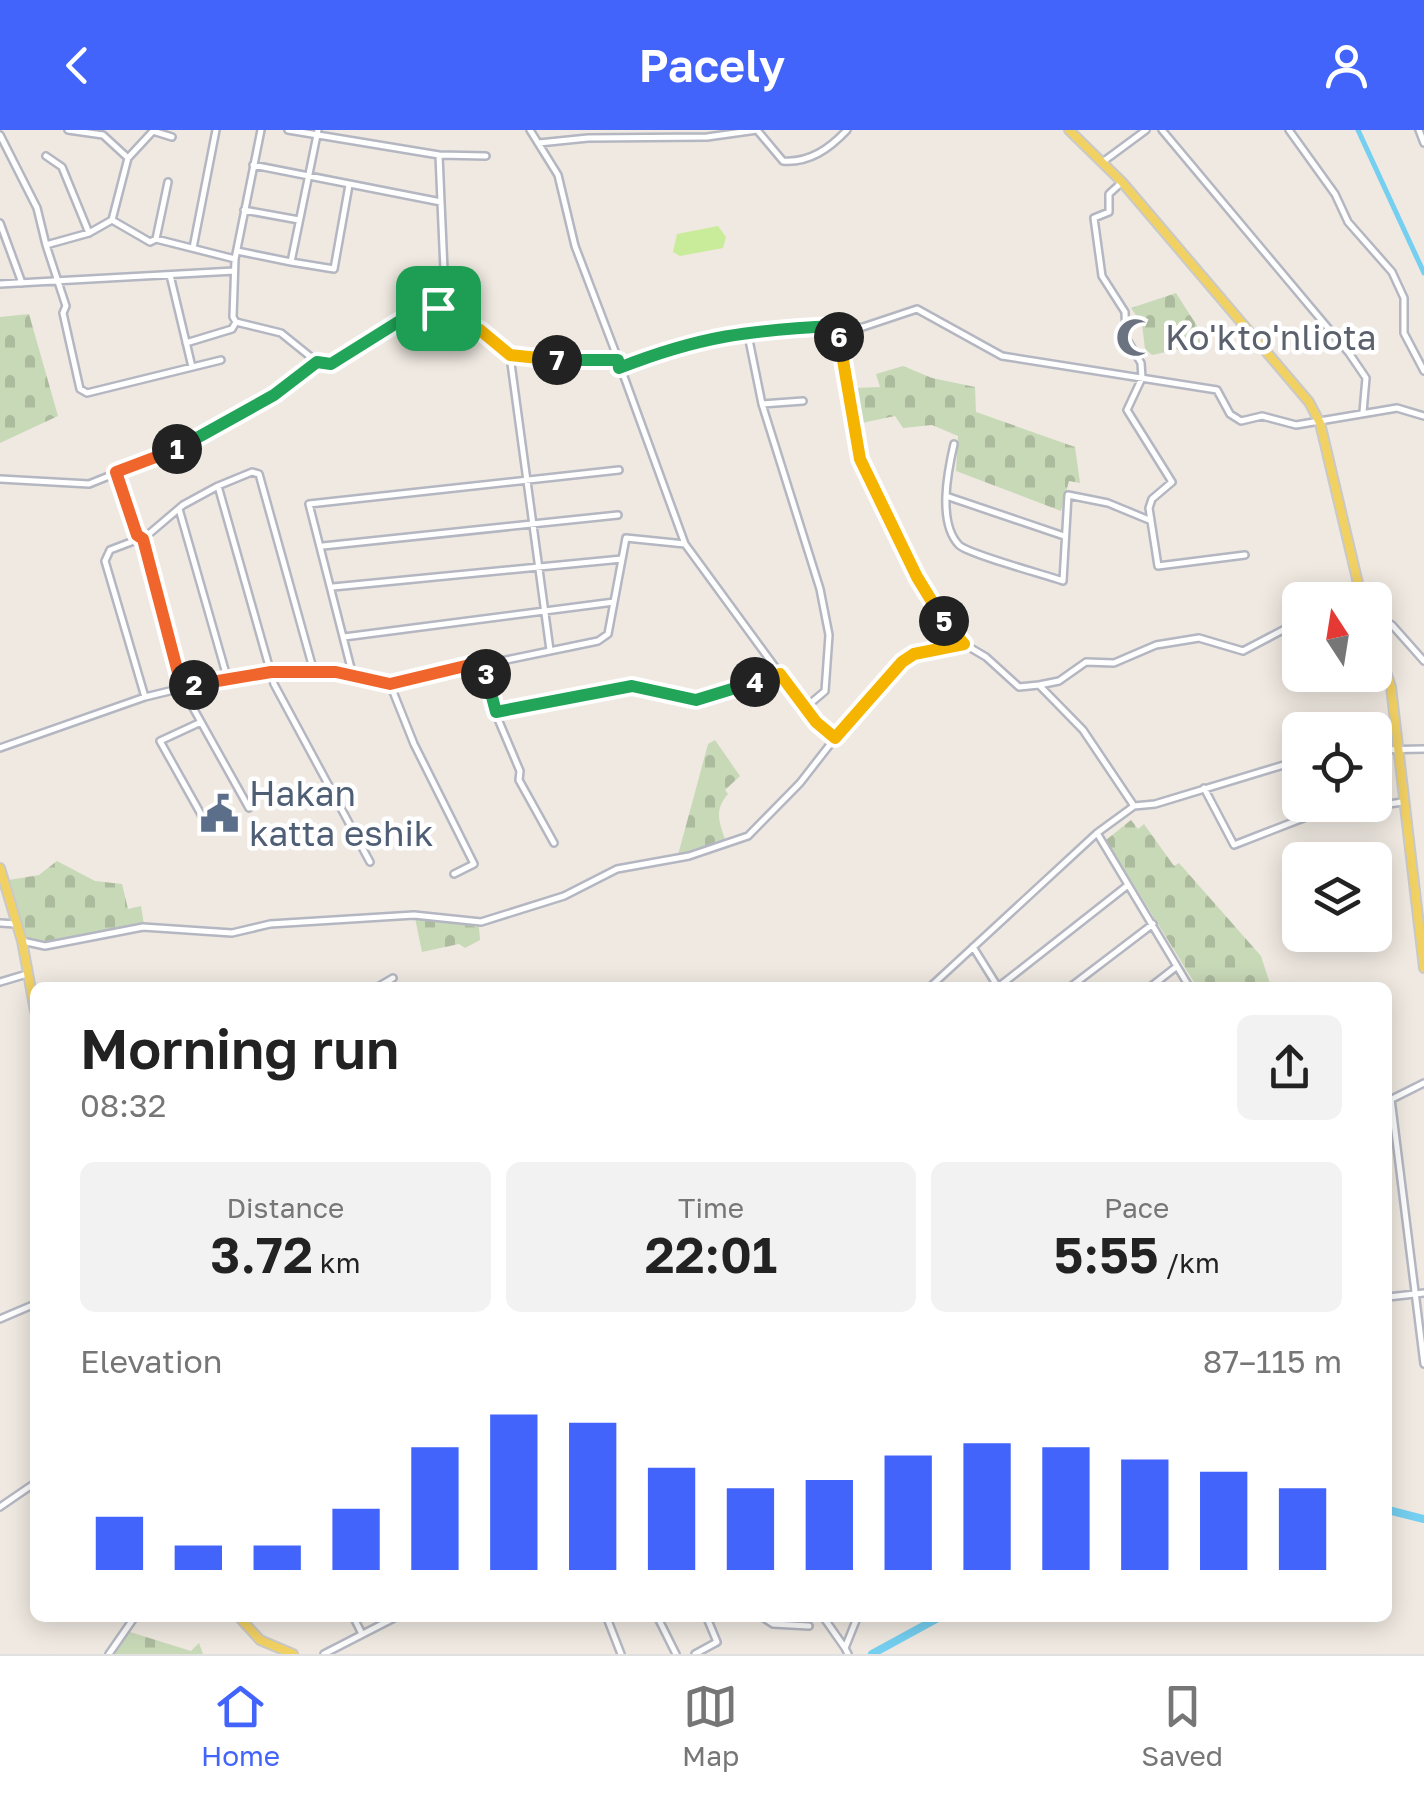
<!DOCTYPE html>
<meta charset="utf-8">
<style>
body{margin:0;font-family:"Golos Text",sans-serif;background:#f2f2f2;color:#222;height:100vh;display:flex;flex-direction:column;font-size:38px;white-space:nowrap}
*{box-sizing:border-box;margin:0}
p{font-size:32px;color:#767676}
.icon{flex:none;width:55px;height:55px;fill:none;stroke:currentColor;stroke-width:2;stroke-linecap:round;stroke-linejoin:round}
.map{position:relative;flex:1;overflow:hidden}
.panel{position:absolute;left:30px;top:852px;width:1362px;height:640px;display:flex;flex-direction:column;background:#fff;border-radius:15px;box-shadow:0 5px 25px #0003}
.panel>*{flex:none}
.needle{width:65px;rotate:348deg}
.fabs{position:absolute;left:1282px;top:452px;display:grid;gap:20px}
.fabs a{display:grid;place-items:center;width:110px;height:110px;border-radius:15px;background:#fff;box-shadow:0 5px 25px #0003;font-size:50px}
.pin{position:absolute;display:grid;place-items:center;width:85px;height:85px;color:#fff;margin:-42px;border-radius:20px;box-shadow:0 5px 15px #0006}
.km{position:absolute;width:50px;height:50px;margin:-25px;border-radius:50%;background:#222;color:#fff;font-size:28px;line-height:50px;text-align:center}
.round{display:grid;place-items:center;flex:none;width:105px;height:105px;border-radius:15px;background:#f2f2f2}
.headline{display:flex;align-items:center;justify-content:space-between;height:170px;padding:0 50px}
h1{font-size:55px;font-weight:600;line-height:75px}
.metrics{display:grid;grid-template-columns:repeat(3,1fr);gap:15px;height:170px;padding:10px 50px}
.metrics div{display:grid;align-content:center;border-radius:15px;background:#f2f2f2;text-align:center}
.metrics b{font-size:50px;font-weight:600}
.metrics small{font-size:28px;font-weight:400}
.metrics p{font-size:28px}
.chart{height:280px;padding:20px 50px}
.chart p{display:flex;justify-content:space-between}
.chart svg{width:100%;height:180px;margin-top:10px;stroke:#4264fb;stroke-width:6}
header{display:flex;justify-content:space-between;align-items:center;height:130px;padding:0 50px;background:#4264fb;color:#fff;font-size:45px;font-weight:600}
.menu{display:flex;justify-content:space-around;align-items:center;height:140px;border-top:2px solid #e0e0e0;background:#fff;font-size:28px;color:#767676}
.menu a{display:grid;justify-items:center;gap:5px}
.menu .on{color:#4264fb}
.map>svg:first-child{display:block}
</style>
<header><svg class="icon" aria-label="back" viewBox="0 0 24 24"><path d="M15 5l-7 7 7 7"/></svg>Pacely<svg class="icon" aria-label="person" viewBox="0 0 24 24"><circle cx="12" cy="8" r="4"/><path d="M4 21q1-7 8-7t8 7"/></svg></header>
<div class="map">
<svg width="1424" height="1524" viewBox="0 0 1424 1524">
<defs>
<pattern id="cemetery-stones" width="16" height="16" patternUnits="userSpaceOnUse" patternTransform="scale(2.5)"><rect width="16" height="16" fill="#c8d9b8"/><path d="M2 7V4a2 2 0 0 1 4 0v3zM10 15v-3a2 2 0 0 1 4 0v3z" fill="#acbb9e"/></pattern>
</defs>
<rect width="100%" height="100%" fill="#efe9e1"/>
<!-- cemetery -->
<path fill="url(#cemetery-stones)" d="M1176,163L1208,213L1152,225L1145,219L1142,194L1131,178Z
M29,184L58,286L0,313V187Z
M903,236L932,248L975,257L976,282L1075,317L1080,353L1069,351L1061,381L956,341L958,306L932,295L903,298L895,286L857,294L854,258L880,257L876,244Z
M715,610L740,646L725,660L728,664C714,680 719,692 725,709L678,725L708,614Z
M1131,690L1138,699L1144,694L1174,736L1179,733L1261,826L1271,857H1197L1106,710Z
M57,731L95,751L122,754L128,779L141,776L144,795L50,812L25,808L9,750L39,745Z
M415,788L479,797L480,810L465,818L459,814L422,822Z
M130,1502L191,1521L199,1513L203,1524H114Z"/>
<!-- pitch -->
<path fill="#c9ec9a" d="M718,96L726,107L723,118L680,126L673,122L677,104Z"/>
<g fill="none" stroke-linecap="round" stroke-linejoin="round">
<!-- canal -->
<path stroke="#75cff0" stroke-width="5" d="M1358,0L1424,143"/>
<!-- river -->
<path stroke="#75cff0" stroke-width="8" d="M1388,1380L1424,1389
M872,1524L938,1488"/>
<defs>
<path id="minor" d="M68,0L103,5L128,28L112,90
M261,0L235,129L233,187L236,192L281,203L317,232
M288,0L439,25L441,72
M530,0L558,45L575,116L618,229
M1162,0L1349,223L1366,248L1363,282
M1289,0L1335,64L1348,92L1392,142L1404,168V203L1424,241
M1419,0L1424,13
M0,5L37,78L46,115
M539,13L588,8L707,7L757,0L783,31C810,33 830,18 847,0
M439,25L486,26
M46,26L62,37L89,103
M128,28L153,1L172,7
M1104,31L1146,0
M253,35L441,72L444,140L455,159L438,178
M1122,52L1109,64V82L1094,88L1102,146L1125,182L1126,208L1141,233L1142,248L1127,280L1172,352L1152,369L1149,378L1158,436L1245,425
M244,80L299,90
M112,90L89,103L46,115L66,176L63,183L80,259L87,263L221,230
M112,90L150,112L156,109L235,129
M0,93L22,153
M156,109L168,52
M193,118L216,0
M237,121L291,132L318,0
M291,132L334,139L349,55
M170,145L192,237
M0,154L234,141
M837,197L861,329L917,447L964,514
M747,200L762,274L803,271
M186,213L232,199L236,192
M510,226L550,520
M619,238L677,215L724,203L863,197L917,179L1002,226L1217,260L1230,284L1241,291L1262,286L1296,295L1397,278L1424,286
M762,274L820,459L829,505L825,561L805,578
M954,314C948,340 937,392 959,415C968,424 1046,445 1063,451L1068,365L1108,373L1149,390
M116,342L140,409
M0,349L89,354L179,318L274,265L317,232L331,234L430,172L480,200L510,225L574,232L618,230L685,414L805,578L835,608L902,532L914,524L964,514L986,527L1019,557L1039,555L1083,600L1134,676
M218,356L252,342L259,344L314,542
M949,367L1064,406
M179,379L227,547
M139,409L110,420L105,431L145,567
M323,416L618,385
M333,457L622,429
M1375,485L1392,495L1424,531
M344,507L614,472
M483,532L495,582L631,556L696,570L780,544
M353,546L309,374L619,340
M390,554L414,614L474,734L454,744
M1039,555L1059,551L1086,532L1114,533L1156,515L1199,508L1243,521L1300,491
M495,582L520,641L519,650L554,713
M201,592L160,611L202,686
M0,618L145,567L227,547L336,542L390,554L598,511L608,504L626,408L685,414
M1375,620L1424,619
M1204,658L1234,715L1306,687L1402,672
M249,678L182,558L143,409L183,375L218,356L274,554L370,732
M1097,703L1190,858
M0,793L16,794
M22,811L45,816L143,797L232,803L270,794L414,785L481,792L564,766L617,739L689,726L748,706L800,653L835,608
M973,817L998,857
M0,852L27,844
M376,858L393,848
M929,858L1097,703L1134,676L1155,674L1300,630
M997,858L1128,755
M1069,858L1153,794
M1149,858L1176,837
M1391,969L1424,1234
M1388,971L1424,953
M1388,1167L1424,1163
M0,1189L35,1174
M0,1377L35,1353
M354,1488L362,1504
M607,1488L621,1524
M658,1488L676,1524
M764,1488L773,1494L809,1496
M824,1488L845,1518
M109,1524L134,1488
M324,1524L394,1488
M695,1524L717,1512L707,1488
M848,1524L845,1518L857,1488"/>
<path id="major" d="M1069,0L1122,52L1309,272L1320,293L1362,470
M1375,509L1391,557L1424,838
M0,738L22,811L35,881
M240,1488L260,1510L293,1524"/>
</defs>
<!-- minor casing -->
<use href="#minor" stroke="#b4b7c1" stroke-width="10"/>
<!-- major casing -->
<use href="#major" stroke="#c9c9c9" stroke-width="12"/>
<!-- minor -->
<use href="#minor" stroke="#fff" stroke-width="5"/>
<!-- major -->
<use href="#major" stroke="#f2d163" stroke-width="8"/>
</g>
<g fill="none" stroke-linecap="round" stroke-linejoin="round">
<defs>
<path id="split-1" d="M177,319L274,265L317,232L331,234L430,172L438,178"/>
<path id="split-2" d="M177,319L116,342L137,405L143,409L182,558L194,555"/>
<path id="split-3" d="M194,555L271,542H336L390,554L482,532L486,544"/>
<path id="split-4" d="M486,544L496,582L632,556L696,570L755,552"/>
<path id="split-5" d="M755,552L780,544L816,592L835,608L902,532L914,524L964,514L944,491"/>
<path id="split-6" d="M839,207L860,329L917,447L944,491"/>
<path id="split-7" d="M557,230H618L619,238C700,206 750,200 836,196L839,207"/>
<path id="split-8" d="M438,178L480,200L510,225L557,230"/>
</defs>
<!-- split-1 casing -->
<use href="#split-1" stroke="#fff" stroke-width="20"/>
<!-- split-2 casing -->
<use href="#split-2" stroke="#fff" stroke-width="20"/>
<!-- split-3 casing -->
<use href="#split-3" stroke="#fff" stroke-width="20"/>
<!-- split-4 casing -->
<use href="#split-4" stroke="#fff" stroke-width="20"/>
<!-- split-5 casing -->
<use href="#split-5" stroke="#fff" stroke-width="20"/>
<!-- split-6 casing -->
<use href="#split-6" stroke="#fff" stroke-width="20"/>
<!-- split-7 casing -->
<use href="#split-7" stroke="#fff" stroke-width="20"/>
<!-- split-8 casing -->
<use href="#split-8" stroke="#fff" stroke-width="20"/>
<!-- split-1 -->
<use href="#split-1" stroke="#22a559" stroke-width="12"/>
<!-- split-2 -->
<use href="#split-2" stroke="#f0652b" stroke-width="12"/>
<!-- split-3 -->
<use href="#split-3" stroke="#f0652b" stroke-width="12"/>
<!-- split-4 -->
<use href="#split-4" stroke="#22a559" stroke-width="12"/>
<!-- split-5 -->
<use href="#split-5" stroke="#f5b400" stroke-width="12"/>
<!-- split-6 -->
<use href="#split-6" stroke="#f5b400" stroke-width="12"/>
<!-- split-7 -->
<use href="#split-7" stroke="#22a559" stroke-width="12"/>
<!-- split-8 -->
<use href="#split-8" stroke="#f5b400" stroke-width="12"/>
</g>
<!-- icons -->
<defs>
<symbol id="mosque-bare" viewBox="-9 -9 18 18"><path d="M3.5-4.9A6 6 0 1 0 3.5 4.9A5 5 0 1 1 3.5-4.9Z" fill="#6b7280" stroke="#fff" stroke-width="2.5" paint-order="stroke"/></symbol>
<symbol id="civic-bare" viewBox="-9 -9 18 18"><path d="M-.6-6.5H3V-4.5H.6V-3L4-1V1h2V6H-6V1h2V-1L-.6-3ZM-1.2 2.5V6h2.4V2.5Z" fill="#5c6f8a" stroke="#fff" stroke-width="2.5" paint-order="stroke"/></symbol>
</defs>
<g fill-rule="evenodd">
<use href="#mosque-bare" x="1108" y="180" width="55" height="55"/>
<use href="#civic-bare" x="192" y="656" width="55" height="55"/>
</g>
<g text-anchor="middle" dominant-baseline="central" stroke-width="9" stroke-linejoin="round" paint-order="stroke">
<!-- worship labels -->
<g font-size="35" fill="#5b616d" stroke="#fff" text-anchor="start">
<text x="1165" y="207">Ko'kto'nliota</text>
</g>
<!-- service labels -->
<g font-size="35" fill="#4e5e75" stroke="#fff" text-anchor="start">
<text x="249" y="663">Hakan<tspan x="249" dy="40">katta eshik</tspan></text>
</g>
</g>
</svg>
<div class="fabs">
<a><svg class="needle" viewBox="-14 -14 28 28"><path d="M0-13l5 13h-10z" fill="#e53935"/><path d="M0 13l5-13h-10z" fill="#767676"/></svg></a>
<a><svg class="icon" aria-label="locate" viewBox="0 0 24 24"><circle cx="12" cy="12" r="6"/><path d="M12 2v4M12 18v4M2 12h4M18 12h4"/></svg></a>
<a><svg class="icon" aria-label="layers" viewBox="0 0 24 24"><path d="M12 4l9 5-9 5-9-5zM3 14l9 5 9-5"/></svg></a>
</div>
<div class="pin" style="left:438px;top:178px;background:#1e9e55"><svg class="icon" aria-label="arrive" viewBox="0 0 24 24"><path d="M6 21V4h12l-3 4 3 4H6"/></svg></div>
<b class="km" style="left:177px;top:319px">1</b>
<b class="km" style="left:194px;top:555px">2</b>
<b class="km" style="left:486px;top:544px">3</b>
<b class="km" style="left:755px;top:552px">4</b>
<b class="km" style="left:944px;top:491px">5</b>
<b class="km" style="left:839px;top:207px">6</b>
<b class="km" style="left:557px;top:230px">7</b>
<section class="panel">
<div class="headline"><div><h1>Morning run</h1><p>08:32</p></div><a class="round"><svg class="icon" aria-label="share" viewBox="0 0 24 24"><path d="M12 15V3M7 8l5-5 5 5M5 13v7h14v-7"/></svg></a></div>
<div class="metrics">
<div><p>Distance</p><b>3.72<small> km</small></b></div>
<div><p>Time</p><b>22:01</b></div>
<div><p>Pace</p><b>5:55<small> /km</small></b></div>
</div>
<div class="chart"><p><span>Elevation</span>87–115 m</p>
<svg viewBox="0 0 160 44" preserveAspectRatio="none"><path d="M5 44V31M15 44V38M25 44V38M35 44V29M45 44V14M55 44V6M65 44V8M75 44V19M85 44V24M95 44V22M105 44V16M115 44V13M125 44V14M135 44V17M145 44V20M155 44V24"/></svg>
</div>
</section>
</div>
<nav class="menu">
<a class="on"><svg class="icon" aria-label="home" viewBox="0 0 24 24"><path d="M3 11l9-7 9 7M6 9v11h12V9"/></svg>Home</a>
<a><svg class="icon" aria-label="map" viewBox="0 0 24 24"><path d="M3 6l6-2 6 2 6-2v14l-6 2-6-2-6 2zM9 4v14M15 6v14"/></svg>Map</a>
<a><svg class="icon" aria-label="saved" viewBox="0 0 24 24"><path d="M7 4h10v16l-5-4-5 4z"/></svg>Saved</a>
</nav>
